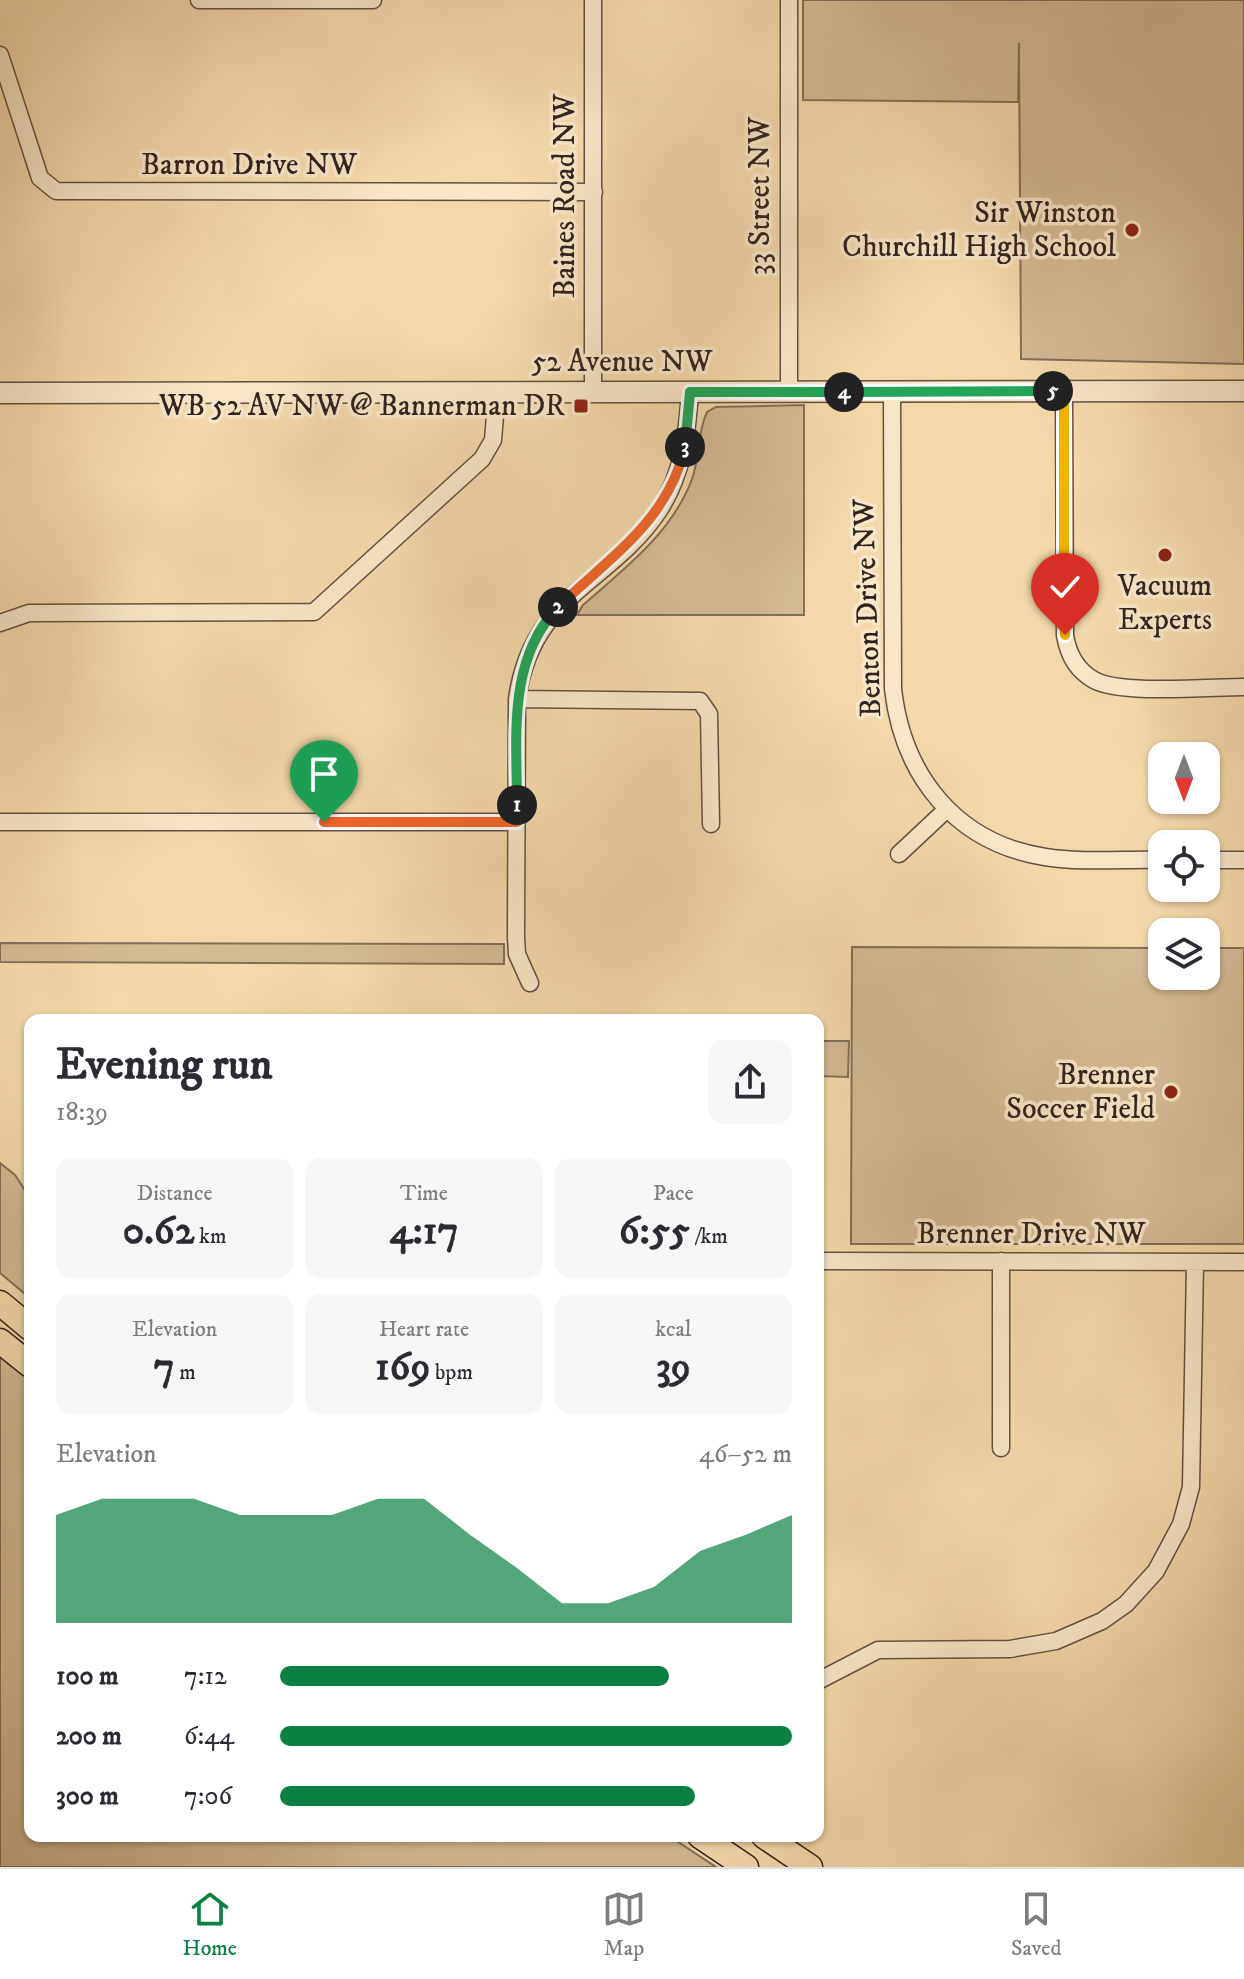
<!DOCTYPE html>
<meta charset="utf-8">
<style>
body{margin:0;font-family:"IM FELL DW Pica",serif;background:#f7f7f7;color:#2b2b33;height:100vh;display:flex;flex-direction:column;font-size:30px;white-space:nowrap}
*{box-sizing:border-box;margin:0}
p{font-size:26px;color:#7c7c81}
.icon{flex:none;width:44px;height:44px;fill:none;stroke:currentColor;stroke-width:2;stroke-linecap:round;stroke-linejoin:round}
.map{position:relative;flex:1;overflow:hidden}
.sheet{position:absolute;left:24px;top:1014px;width:800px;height:828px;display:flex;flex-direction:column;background:#fff;border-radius:16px;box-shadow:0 2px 6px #0004}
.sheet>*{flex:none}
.needle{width:52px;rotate:180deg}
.tools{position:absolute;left:1148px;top:742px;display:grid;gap:16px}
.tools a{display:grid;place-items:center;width:72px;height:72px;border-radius:16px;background:#fff;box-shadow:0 2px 6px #0004;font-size:40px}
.pin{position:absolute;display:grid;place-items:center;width:68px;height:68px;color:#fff;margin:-82px -34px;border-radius:50% 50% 50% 0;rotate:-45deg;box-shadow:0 0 8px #0007}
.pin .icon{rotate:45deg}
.km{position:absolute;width:40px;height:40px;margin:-20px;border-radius:50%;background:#222;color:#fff;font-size:22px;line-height:40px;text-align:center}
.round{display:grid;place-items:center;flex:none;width:84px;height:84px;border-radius:16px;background:#f7f7f7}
.head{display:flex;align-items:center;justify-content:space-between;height:136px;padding:0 32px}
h1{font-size:44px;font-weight:700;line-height:60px}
.stats{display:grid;grid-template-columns:repeat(3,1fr);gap:12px;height:136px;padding:8px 32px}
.stats div{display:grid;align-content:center;border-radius:16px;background:#f7f7f7;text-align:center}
.stats b{font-size:40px;font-weight:700}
.stats small{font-size:22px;font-weight:400}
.stats p{font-size:22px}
.chart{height:224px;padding:16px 32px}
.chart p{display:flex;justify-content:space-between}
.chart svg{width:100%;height:144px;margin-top:8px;fill:#0b8043;opacity:.7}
ul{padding:0 32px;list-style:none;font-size:26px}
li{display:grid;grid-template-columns:128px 96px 1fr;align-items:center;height:60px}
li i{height:20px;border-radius:10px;background:#0b8043}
.dock{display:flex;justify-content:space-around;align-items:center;height:112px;border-top:2px solid #e1e1e2;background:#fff;font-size:22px;color:#7c7c81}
.dock a{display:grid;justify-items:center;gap:4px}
.dock .active{color:#0b8043}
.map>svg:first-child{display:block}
</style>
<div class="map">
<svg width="1244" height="1867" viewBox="0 0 1244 1867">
<rect width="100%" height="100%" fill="#f3d9aa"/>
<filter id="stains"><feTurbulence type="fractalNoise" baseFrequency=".0025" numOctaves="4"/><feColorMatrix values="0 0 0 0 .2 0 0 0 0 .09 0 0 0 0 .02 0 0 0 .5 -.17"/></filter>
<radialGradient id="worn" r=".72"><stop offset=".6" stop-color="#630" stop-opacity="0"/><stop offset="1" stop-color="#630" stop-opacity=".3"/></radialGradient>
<!-- park -->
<path fill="#d2ba93" stroke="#816f5a" stroke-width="2" d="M803,0H1244V364L1021,359L1019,43L1018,102L803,100Z
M804,405V615H577L583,605C625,568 672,533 692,479C700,457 697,433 707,412L716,407Z
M0,943L504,944V964L0,962Z
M852,947L1162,948V976H1206V948H1244V1244H851Z
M818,1041H849L848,1077L818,1076Z
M0,1163L15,1175L30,1198V1298L0,1273Z
M0,1355L30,1380V1836H669L716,1867H0Z"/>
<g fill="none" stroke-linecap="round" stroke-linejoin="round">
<defs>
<path id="minor" d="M199,0H373
M789,0V392
M0,55L40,178L56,191L594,192
M892,391L893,689C903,776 956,843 1045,857C1083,863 1124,859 1162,860
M1064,391L1065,635C1068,654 1076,670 1094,680C1120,695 1211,687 1244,687
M593,392V0
M0,623L29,613L314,612L482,459L493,440L497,391
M517,699L700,701L709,714L711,824
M0,822H517
M899,854L946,810
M1206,860H1244
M530,983L517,954L516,937L517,699C532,593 610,585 660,509C683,473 687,434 690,392
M818,1261L1244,1262
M1001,1261V1448
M818,1681L878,1650L1010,1649L1056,1641L1102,1621L1126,1604L1156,1571L1181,1524L1191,1487L1195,1263"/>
<path id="tertiary" d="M0,393L1244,391"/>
<path id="primary" d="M0,1303L30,1328
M0,1341L30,1365
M700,1836L746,1867
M764,1836L810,1867"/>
</defs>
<!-- minor casing -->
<use href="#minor" stroke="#615142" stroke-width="19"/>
<!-- tertiary casing -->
<use href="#tertiary" stroke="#615142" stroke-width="23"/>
<!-- primary casing -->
<use href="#primary" stroke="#302420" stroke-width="27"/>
<!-- minor -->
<use href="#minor" stroke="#f7e6c8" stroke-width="16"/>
<!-- tertiary -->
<use href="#tertiary" stroke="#f7e6c8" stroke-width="20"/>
<!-- primary -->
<use href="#primary" stroke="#f3d9aa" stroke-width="24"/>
</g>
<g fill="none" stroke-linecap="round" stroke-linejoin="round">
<defs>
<path id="split-1" d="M324,822H517V805"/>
<path id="split-2" d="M517,805C517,736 507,661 558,607"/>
<path id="split-3" d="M558,607C610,557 668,521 685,447"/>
<path id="split-4" d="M685,447L690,392H844"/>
<path id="split-5" d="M844,392L1053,391"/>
<path id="split-6" d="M1053,391H1064V589"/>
<path id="split-7" d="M1064,589L1065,635"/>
</defs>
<!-- split-1 casing -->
<use href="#split-1" stroke="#fff" stroke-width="16"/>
<!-- split-2 casing -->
<use href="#split-2" stroke="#fff" stroke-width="16"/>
<!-- split-3 casing -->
<use href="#split-3" stroke="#fff" stroke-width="16"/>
<!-- split-4 casing -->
<use href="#split-4" stroke="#fff" stroke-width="16"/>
<!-- split-5 casing -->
<use href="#split-5" stroke="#fff" stroke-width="16"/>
<!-- split-6 casing -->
<use href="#split-6" stroke="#fff" stroke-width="16"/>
<!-- split-7 casing -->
<use href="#split-7" stroke="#fff" stroke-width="16"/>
<!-- split-1 -->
<use href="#split-1" stroke="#f0652b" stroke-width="10"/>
<!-- split-2 -->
<use href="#split-2" stroke="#22a559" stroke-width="10"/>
<!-- split-3 -->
<use href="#split-3" stroke="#f0652b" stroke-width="10"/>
<!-- split-4 -->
<use href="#split-4" stroke="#22a559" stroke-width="10"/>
<!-- split-5 -->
<use href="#split-5" stroke="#22a559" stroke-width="10"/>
<!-- split-6 -->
<use href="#split-6" stroke="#f5b400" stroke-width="10"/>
<!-- split-7 -->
<use href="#split-7" stroke="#f5b400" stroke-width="10"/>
</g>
<!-- markers -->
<g fill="#8f2418" stroke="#f7e6c8" stroke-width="3">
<circle cx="1132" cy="230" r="8"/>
<rect x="573" y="398" width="16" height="16" rx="4"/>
<circle cx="1165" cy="555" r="8"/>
<circle cx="1171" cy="1092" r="8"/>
</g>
<g text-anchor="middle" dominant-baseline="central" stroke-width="7" stroke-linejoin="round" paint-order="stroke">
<!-- street labels -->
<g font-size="30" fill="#302420" stroke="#f7e6c8">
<text x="249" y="165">Barron Drive NW</text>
<text transform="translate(565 196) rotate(-90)">Baines Road NW</text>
<text transform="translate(760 196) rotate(-90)">33 Street NW</text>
<text x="622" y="362">52 Avenue NW</text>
<text transform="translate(868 608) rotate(-92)">Benton Drive NW</text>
<text x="1031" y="1234">Brenner Drive NW</text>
</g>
<!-- poi labels -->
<g font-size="30" fill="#302420" stroke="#f7e6c8" text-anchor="end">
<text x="1116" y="213">Sir Winston<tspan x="1116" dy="34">Churchill High School</tspan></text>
<text x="565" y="406">WB 52 AV NW @ Bannerman DR</text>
<text x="1165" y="586" text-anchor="middle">Vacuum<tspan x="1165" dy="34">Experts</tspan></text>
<text x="1155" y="1075">Brenner<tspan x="1155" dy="34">Soccer Field</tspan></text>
</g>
</g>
<rect width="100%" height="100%" filter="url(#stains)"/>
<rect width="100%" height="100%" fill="url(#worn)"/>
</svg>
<div class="tools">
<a><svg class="needle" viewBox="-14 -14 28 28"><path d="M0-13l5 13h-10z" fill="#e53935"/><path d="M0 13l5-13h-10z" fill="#7c7c81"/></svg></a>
<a><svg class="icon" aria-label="locate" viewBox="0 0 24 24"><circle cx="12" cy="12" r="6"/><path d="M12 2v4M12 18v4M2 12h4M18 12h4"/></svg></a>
<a><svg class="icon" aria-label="layers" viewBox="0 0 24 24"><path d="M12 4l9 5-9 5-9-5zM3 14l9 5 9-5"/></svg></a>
</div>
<div class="pin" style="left:324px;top:822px;background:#1e9e55"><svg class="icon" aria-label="arrive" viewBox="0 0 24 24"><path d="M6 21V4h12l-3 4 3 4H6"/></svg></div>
<div class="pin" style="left:1065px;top:635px;background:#d93025"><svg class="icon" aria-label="check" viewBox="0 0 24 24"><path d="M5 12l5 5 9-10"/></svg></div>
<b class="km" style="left:517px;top:805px">1</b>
<b class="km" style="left:558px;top:607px">2</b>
<b class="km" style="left:685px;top:447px">3</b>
<b class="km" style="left:844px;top:392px">4</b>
<b class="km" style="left:1053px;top:391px">5</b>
<section class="sheet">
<div class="head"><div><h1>Evening run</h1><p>18:39</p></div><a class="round"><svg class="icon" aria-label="share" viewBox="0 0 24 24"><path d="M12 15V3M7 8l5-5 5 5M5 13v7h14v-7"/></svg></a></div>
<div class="stats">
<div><p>Distance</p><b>0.62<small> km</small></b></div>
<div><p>Time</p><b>4:17</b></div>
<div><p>Pace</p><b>6:55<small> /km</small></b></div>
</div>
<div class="stats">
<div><p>Elevation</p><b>7<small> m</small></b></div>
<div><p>Heart rate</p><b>169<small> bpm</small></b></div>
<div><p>kcal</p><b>39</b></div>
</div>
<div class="chart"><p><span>Elevation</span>46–52 m</p>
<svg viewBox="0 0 160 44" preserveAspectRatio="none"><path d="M0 44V11L10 6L20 6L30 6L40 11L50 11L60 11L70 6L80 6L90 17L100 27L110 38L120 38L130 33L140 22L150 17L160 11V44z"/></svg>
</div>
<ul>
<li><b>100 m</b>7:12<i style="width:76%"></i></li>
<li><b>200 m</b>6:44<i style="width:100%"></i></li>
<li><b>300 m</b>7:06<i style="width:81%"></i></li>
</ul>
</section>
</div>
<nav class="dock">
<a class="active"><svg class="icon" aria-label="home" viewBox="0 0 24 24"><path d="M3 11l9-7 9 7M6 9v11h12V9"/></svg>Home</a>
<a><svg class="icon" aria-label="map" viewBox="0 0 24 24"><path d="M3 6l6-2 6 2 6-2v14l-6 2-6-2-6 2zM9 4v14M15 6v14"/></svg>Map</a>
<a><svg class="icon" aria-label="saved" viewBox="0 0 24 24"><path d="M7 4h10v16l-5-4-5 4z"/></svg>Saved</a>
</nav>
